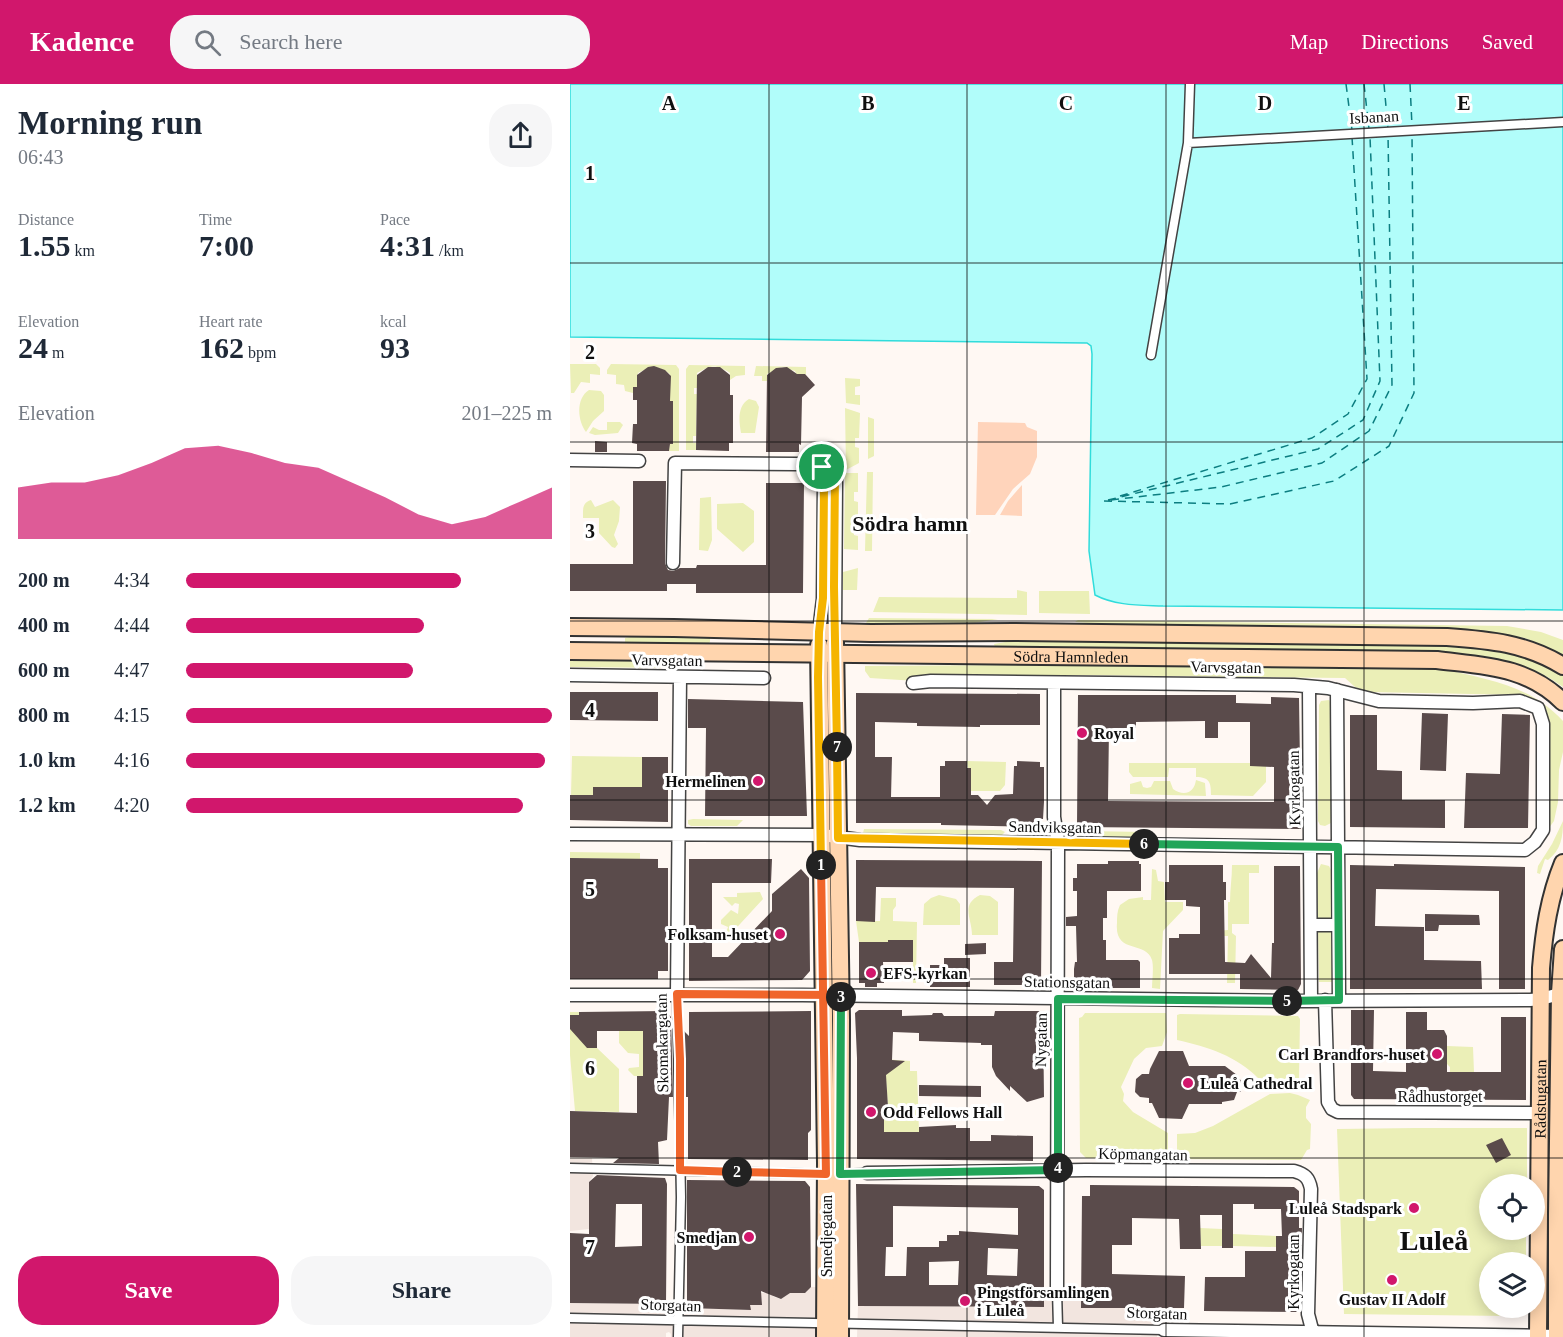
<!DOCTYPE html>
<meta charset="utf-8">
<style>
body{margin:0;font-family:"Times New Roman",serif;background:#f6f6f7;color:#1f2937;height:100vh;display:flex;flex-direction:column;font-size:22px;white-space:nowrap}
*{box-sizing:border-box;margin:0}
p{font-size:20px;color:#747a83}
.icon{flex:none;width:33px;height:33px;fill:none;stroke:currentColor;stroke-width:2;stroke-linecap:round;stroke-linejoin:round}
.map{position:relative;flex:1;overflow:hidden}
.side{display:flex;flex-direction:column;background:#fff;width:570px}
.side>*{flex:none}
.controls{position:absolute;left:909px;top:1090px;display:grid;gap:12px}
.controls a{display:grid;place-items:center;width:66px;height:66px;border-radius:50%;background:#fff;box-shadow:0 3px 15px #0003;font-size:30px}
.pin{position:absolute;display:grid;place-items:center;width:51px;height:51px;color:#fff;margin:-26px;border:3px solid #fff;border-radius:50%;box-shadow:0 2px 6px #0007}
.km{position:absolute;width:30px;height:30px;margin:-15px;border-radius:50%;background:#222;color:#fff;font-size:16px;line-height:30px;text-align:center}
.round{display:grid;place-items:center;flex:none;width:63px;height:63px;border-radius:24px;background:#f6f6f7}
.headline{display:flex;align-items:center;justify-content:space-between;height:102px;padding:0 18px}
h1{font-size:33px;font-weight:700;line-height:45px}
.stats{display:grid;grid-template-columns:repeat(3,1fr);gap:9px;height:102px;padding:6px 18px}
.stats div{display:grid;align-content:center}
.stats b{font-size:30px;font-weight:700}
.stats small{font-size:16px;font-weight:400}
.stats p{font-size:16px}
.chart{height:168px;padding:12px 18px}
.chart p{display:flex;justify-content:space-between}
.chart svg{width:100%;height:108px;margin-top:6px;fill:#d1176c;opacity:.7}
.action{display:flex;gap:12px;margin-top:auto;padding:12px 18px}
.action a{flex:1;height:69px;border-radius:24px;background:#d1176c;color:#fff;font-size:24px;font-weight:700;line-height:69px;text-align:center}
.action a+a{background:#f6f6f7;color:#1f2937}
ul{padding:0 18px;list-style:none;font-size:20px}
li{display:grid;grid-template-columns:96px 72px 1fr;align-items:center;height:45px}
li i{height:15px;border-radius:8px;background:#d1176c}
header{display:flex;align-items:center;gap:36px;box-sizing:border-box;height:84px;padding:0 30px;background:#d1176c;color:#fff}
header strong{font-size:28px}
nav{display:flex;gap:33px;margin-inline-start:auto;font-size:21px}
.search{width:420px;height:54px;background:#f6f6f7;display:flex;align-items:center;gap:15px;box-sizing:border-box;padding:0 21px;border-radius:24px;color:#747a83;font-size:22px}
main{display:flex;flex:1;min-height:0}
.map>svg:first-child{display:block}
</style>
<header>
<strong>Kadence</strong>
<div class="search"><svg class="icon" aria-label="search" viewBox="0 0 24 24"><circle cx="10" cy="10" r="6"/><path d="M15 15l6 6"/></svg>Search here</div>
<nav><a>Map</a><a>Directions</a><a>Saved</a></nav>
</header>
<main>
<section class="side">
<div class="headline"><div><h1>Morning run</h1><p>06:43</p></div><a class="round"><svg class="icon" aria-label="share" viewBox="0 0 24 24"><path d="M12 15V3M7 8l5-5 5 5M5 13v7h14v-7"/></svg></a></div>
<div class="stats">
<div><p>Distance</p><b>1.55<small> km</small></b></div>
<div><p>Time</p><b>7:00</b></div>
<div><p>Pace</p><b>4:31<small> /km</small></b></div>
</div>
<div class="stats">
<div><p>Elevation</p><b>24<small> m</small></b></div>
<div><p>Heart rate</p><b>162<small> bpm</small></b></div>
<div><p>kcal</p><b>93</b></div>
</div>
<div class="chart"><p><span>Elevation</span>201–225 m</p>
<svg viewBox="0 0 160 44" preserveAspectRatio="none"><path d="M0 44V23L10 21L20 21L30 18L40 13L50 7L60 6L70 9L80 13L90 15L100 21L110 27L120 34L130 38L140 35L150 29L160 23V44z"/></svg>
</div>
<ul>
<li><b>200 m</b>4:34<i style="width:75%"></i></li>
<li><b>400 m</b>4:44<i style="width:65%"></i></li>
<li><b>600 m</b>4:47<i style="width:62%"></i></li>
<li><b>800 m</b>4:15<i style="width:100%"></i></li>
<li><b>1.0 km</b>4:16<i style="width:98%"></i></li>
<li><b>1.2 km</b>4:20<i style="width:92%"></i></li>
</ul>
<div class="action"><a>Save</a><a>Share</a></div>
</section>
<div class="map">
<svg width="993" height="1253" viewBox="0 0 993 1253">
<rect width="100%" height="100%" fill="#fff8f3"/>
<!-- green -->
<path fill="#ebefb7" d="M0,280H26L30,284V291L20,290V299L11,298L4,309H1Z
M41,280L106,281L109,285V367H99L103,323V317H100V290C87,281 81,282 68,289L67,303L63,309L55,307L54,301L46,300V291L37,290V286Z
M119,281L175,282V291L166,292L160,296V289C145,280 142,281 127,289V304H124V310H127L126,352H123V359H126V366H116V285Z
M186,282L236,283V290L229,297L225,287L212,283L197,290V297H192V292H184Z
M275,294L290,295V302L285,303V311H290V321L276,319Z
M19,306L31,307L34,311V327L23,337L16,348C7,336 6,314 19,306Z
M179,315L186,317L189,323L185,349H171C169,337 167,322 179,315Z
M275,324L290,329L289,354H285V363L289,364V379L276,386Z
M298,333L304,335V372L298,375Z
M37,338H50L53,341L48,349L25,351L19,349L23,343L29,346H37Z
M297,388H303L302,467H295Z
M275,389H288V408H284V417L288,418V443H284V451L288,452V466L274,465Z
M141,413L142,456L138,467L129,466L130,414Z
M21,416L25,423L43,416L50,423L49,437L44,451L48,460L45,464L42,463L29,449V434H13C13,425 12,419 21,416Z
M173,419L184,427V458L173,468L147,445V420Z
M288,484L287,506H273V488Z
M447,506L457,508V531L303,528L309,513L438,514H447Z
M469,507H519L520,530L469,529Z
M299,534L428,535L398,540L296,539Z
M508,536L937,542L971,548L993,556V571L955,554L917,548L807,544L541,541L505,538Z
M64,552H137L140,554V558L138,560L107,562L55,560V554Z
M447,556L907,562L961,573L993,591V603C966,583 939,576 906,571L425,563L424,560Z
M0,574L71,575L102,580V584L0,583Z
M446,581L873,585C919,596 960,601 993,637V668L989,686L988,718L984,737L976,748L978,635L971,622L953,611L799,608L785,603L775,594L505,591L346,597L300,594L295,587V582Z
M759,616L762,622L761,735V739L755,742L750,741L748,737L749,621L751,617Z
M2,672L72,673V712L54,703H23V711H1Z
M397,677L436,678L435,701L430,707H401Z
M559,679H696V698L683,712L641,711C641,699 640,693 626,693V684H599L598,693H563L559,688Z
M626,696L635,699L636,712L560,710V700L571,697L573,703L577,704L581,703L584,697H600L603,705C613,712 624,710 626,696Z
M123,735L171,736H173L167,742H121L118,740V736Z
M993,737C993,753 991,766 978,776L975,775L970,790L967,789L968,782L982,760Z
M294,745L431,746L435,748L432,751L428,752L298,750L293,749Z
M513,747L575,748L571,754L503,753Z
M0,768L70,769V775L0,774Z
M751,780L759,782L762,788L763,898H749L747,789Z
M662,781H689V789H679V840H662V849L666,852L665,899H657L658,852H645V847L658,846V818H660C660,805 662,794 662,781Z
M582,785L586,786L588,797L594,798L595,818H613V826L593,847L590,905L582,904C582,896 584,884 582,876C576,856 544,871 547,839C547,833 547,827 550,821L559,815L573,813V816H581Z
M190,808L193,815L159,852L156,849L158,843L151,840V836L161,826L168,830L169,820L165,819L162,822L153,813H167V809Z
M369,811L386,815L390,820V841H353L354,820L361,814Z
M410,811L420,812L428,818V851H402C402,834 390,821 410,811Z
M311,814H326V822L323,826V837L347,838L346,899H343V856L318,859L289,858L286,837H310Z
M0,928H9L8,954L27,964L49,985V1028L5,1027L0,971Z
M515,929H596L597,948L592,962L576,964L564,975L551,1003L554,1010L553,1017L563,1028L598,1049V1071L595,1075L516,1074L510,1068L509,934L512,933Z
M610,930L728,932L730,935L729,995H689C667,972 638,963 607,956V931Z
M981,946L983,948L979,1091V1228H974L978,948Z
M49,947H73V992H64L58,986L59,984L69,983V970L58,969L49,959Z
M877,962L903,963L904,988H880V983L877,980Z
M313,975L340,977V987H347L349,1048H314V1024L318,1023L316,995H313V990H317L320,985Z
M720,1009L728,1011L740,1016L736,1023V1034L741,1040L740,1065L737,1066L731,1076L607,1075V1050L625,1049L643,1042L700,1010Z
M845,1044H957V1101H920V1146H956V1179H920V1224H946L936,1232L774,1230L767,1045Z
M630,1144L652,1145V1162H631Z
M663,1150L706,1152V1163L663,1162Z"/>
<!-- sand -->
<path fill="#ffd4bb" d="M408,338L455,339L457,343L467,347V373L460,390L443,405L425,431H406Z
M452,401V432L430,431L438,417Z"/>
<!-- plaza -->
<path fill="#f2e5df" d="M0,1073L22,1074L23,1092L19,1098V1145L0,1147Z
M241,1203H247V1253H101V1250L99,1248L96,1249V1253H0V1219L96,1220L117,1224L180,1226V1221H192L191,1209H201L204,1213L211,1215L219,1209Z
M474,1206H511V1224H587V1253H287L288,1222L474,1223Z"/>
<!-- water -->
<path fill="#b1fdfa" stroke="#30dcdb" stroke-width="1.5" d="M0,0H993V526L593,522C570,521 546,522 525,511L519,467L522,270L521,262L517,259L0,253Z"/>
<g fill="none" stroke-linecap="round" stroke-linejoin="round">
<!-- ferry -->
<path stroke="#0c7e81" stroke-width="1.5" stroke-dasharray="8 6" stroke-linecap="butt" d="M776,0L782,46
M794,0L799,45
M814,0L818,45
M840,0L842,42
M550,412L742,354L778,330L797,295L782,53
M538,416L748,365L793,336L810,297L800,53
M541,416L651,403L752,379L799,347L822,301L818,50
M534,417L660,420L764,397L819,362L844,309L842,50"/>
</g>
<!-- building -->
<path fill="#5a4b4b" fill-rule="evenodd" d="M84,282L95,286L101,292L100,317H103V360H100L99,367H67V360L62,359L63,340H67V316H63V303H67V291L78,283Z
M138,283H150L160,291V311H163V359H159V367L126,366L127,291Z
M217,283L227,290H235L245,301L232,313L231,361L229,360V368H196L197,291L206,284Z
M25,357L37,358V368H25Z
M63,397H96L95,479L98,486L103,487L110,484H126L127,481H196V399H234L233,509H126V500H97V507H0V480H63Z
M0,608H88V637L0,636Z
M286,609L470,610V641H410V643L347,642V639L305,638V673H322L321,713H370V682H375V677H397V684H401V711H408L417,721L425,711L443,710L444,682H447V677L470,678V683H474V718L473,735H470L469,743L371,741V739H286Z
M508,611H666V619L701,620V613L729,614L731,745L507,743ZM635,637V654H648V638H680V682L704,683V718L538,717L539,645L566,644V638Z
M118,615L233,618L237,732H135L136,644H118Z
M852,629L878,630L876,687L850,686Z
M932,630L960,631L958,744H894L896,689L930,690Z
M780,631H807V686L832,687V716H875V744L780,743Z
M72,673H98V738L0,736V711H23V703H72Z
M0,774L88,775V784H98V887H88V895H0Z
M119,775H202L201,799H142V873H158L202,827V810L231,785L239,794L240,887L232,896L119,897Z
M286,776L472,777L471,901H424V878H443L444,804L306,803L305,838L286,837Z
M538,777H569V780H571V807H537V834H533V856H536V876H568L570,878V904H504V885L505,878H507L506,842H496V833L507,832V807H503V794H507V780H538Z
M824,780L955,783V905H929V807L806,805L805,842L854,843V876L911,877L912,905H780V781L824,782Z
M599,781H653V798H656V816H654L655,878L675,879L681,870L701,894L702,859H704V782H730L731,900L728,906L670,905V890H599V854H609V850H630V823L616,822V816H595V798H599Z
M855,830L909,831L910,841H869L868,847H855Z
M318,856H343V878H313L314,899H307V903H295V899H289V858H318Z
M416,859V870L395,871V860Z
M374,874H400V903H360V881H374Z
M289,926H332V932L362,931L363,929H372L374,932H424L425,927H469L473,931L474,1013L457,1018L440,1002V1007L426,992L422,983V961H411V959L349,957V949L323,948L322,976L335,977L316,991L318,1023L314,1024V1048H349V1043L386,1041V1044H400V1057H421V1051L463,1052V1077L287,1075V974L285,929Z
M781,926H804L803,987L836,988V928H857V946H874L877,952V988H931V933H956V1016L784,1015L781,1011Z
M96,927L101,933L103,1013H99L97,1056L88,1058L89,1080L43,1079L49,1074L0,1073V1027L67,1029V992H73V947H27V964H17L0,945V931H9V928Z
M241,927V1046L238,1049V1076L118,1075V1013H115L114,947L119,952V928Z
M589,967H613L619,982H655L667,991L668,995L671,996V1008H667L664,1016L652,1018V1020H619L612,1035L589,1034L582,1019H579V1014L570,1013L565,1008L566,995L572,990H579L580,985Z
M349,1001L411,1002V1013L349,1012Z
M932,1054L941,1071L926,1079L916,1061Z
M27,1091L95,1094L97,1100L96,1220L0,1219V1149L19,1150V1098ZM46,1120H72V1162L45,1163Z
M117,1096L235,1097L240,1103L241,1203L235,1209H220L211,1215L191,1207L192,1221H180L181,1226L117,1224Z
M286,1100L469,1102L474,1106V1223L288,1222ZM323,1122L448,1124V1151L389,1147V1151H377V1157H369V1163H337L336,1192H315L316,1163H323ZM418,1164L448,1165L447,1192L417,1191ZM389,1177L388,1201H359V1178Z
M520,1101L724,1103L729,1107V1144H732L730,1228L634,1227L635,1193H675V1167H706V1152H712L711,1125H684V1120H663V1164H652V1131H630L631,1165H610L609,1135L562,1134V1161H542V1190L615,1192L614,1224H511L512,1112H520Z"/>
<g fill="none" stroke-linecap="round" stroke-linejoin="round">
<defs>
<path id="pedestrian" d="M618,59L993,38
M581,271L618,59L620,0
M107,910L111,1113L108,1253
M0,1084L256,1090
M270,1090L297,1089
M487,1206L488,1243
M0,1234L594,1246"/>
<path id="minor" d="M0,376L69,377
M103,479L105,379L227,380L252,383
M249,548L253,515L254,401L252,388L254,381L258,379L265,384L266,398L265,548
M0,591L194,594
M484,599V733L488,759L487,1206
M739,603L741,917
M767,606L769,916
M0,750L252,751L290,756L955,766L965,758L973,746V640L968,624L950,617L903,619L809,617L758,604L724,601L361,597L343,599
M741,841H768
M107,910L110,593
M0,911H232L731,917L960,916L971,915L993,909
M755,916L758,1018L762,1025L768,1028L969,1029
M297,1089L516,1086L724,1087C735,1090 739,1094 741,1105L738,1230L744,1253
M594,1246L993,1252"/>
<g id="secondary">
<path d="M0,543L104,544L301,549L444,548L877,553C919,556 956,559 993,582"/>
<path d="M265,558L271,936L270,1253"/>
<path d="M249,561L256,1079L255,1253"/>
<path id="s1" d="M0,567L867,576C914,582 957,582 993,618"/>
<path id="s2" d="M968,1253L971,884C974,848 979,813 993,779"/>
<path d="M987,1253V1131L990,909L993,865"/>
</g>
</defs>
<!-- pedestrian casing -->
<use href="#pedestrian" stroke="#434343" stroke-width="11"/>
<!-- minor casing -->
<use href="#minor" stroke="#434343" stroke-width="15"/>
<!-- secondary casing -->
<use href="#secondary" stroke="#323232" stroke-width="20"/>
<!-- pedestrian -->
<use href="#pedestrian" stroke="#fff" stroke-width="8"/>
<!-- minor -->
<use href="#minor" stroke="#fff" stroke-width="12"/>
<!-- secondary -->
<use href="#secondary" stroke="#ffd5ae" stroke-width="16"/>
</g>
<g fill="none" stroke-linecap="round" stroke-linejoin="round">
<defs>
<path id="split-1" d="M251,781L248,593L249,548L253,514L254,401L252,383"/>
<path id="split-2" d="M167,1088L256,1090L251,781"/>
<path id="split-3" d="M167,1088L110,1086V975L107,910L271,911V913"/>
<path id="split-4" d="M271,913L270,1090L488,1086V1084"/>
<path id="split-5" d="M488,1084V915L717,917"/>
<path id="split-6" d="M574,760L768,763L769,916L717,917"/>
<path id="split-7" d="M267,663L268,754L574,760"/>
<path id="split-8" d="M252,383L258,379L263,381L265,386L264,503L267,663"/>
</defs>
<!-- split-1 casing -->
<use href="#split-1" stroke="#fff" stroke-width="12"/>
<!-- split-2 casing -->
<use href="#split-2" stroke="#fff" stroke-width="12"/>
<!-- split-3 casing -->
<use href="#split-3" stroke="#fff" stroke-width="12"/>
<!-- split-4 casing -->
<use href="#split-4" stroke="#fff" stroke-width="12"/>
<!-- split-5 casing -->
<use href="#split-5" stroke="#fff" stroke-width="12"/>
<!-- split-6 casing -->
<use href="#split-6" stroke="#fff" stroke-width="12"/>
<!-- split-7 casing -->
<use href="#split-7" stroke="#fff" stroke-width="12"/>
<!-- split-8 casing -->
<use href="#split-8" stroke="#fff" stroke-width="12"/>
<!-- split-1 -->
<use href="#split-1" stroke="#f5b400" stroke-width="8"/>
<!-- split-2 -->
<use href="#split-2" stroke="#f0652b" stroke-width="8"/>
<!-- split-3 -->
<use href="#split-3" stroke="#f0652b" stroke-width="8"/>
<!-- split-4 -->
<use href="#split-4" stroke="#22a559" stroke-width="8"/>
<!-- split-5 -->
<use href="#split-5" stroke="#22a559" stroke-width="8"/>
<!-- split-6 -->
<use href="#split-6" stroke="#22a559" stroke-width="8"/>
<!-- split-7 -->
<use href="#split-7" stroke="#f5b400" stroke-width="8"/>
<!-- split-8 -->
<use href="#split-8" stroke="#f5b400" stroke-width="8"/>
</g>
<!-- grid -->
<path fill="none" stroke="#101010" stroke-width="1.5" stroke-opacity="0.55" d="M199,0V1253M397,0V1253M596,0V1253M794,0V1253M0,179H993M0,358H993M0,537H993M0,716H993M0,895H993M0,1074H993"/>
<!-- markers -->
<g fill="#d1176c" stroke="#fff" stroke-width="2">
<circle cx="512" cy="649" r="6"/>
<circle cx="188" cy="697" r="6"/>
<circle cx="210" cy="850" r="6"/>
<circle cx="301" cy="889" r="6"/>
<circle cx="867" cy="970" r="6"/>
<circle cx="618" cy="999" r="6"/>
<circle cx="301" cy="1028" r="6"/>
<circle cx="844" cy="1124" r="6"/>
<circle cx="179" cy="1153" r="6"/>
<circle cx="822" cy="1196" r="6"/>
<circle cx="395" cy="1217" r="6"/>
</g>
<g text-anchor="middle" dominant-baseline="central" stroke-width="6" stroke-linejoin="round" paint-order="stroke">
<!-- street labels -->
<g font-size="16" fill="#101010" stroke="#fff">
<text transform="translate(804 33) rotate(-3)">Isbanan</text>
<text stroke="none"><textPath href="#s1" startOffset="501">Södra Hamnleden</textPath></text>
<text transform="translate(97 576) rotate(1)">Varvsgatan</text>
<text transform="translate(656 583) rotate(1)">Varvsgatan</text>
<text transform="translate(724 704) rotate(-91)">Kyrkogatan</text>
<text transform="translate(485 743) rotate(1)">Sandviksgatan</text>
<text transform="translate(497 898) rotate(1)">Stationsgatan</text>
<text transform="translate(471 956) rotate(-89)">Nygatan</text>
<text transform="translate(92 959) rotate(-91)">Skomakargatan</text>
<text x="870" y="1012">Rådhustorget</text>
<text stroke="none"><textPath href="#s2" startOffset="238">Rådstugatan</textPath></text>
<text transform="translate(573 1070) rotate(1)">Köpmangatan</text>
<text transform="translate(256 1152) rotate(-90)">Smedjegatan</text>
<text transform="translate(723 1188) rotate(-90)">Kyrkogatan</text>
<text transform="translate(101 1221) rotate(2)">Storgatan</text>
<text transform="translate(587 1229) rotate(2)">Storgatan</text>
</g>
<!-- poi labels -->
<g font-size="16" font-weight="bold" fill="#101010" stroke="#fff" text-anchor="start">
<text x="524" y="649">Royal</text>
<text x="176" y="697" text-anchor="end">Hermelinen</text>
<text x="198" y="850" text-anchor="end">Folksam-huset</text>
<text x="313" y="889">EFS-kyrkan</text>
<text x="855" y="970" text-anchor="end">Carl Brandfors-huset</text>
<text x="630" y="999">Luleå Cathedral</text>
<text x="313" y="1028">Odd Fellows Hall</text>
<text x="832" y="1124" text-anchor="end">Luleå Stadspark</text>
<text x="167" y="1153" text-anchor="end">Smedjan</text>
<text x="407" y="1208">Pingstförsamlingen<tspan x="407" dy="18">i Luleå</tspan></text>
<text x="822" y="1215" text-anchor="middle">Gustav II Adolf</text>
</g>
<!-- district labels -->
<g font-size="22" font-weight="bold" fill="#101010" stroke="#fff">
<text x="340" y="439">Södra hamn</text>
</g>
<!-- town labels -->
<g font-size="28" font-weight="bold" fill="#101010" stroke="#fff">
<text x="864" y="1156">Luleå</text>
</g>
</g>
<g font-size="20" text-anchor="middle" font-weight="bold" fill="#101010" stroke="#fff" stroke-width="6" stroke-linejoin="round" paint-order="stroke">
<text x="99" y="26">A</text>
<text x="298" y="26">B</text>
<text x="496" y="26">C</text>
<text x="695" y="26">D</text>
<text x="894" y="26">E</text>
<text x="20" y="96">1</text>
<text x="20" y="275">2</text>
<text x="20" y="454">3</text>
<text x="20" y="633">4</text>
<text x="20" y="812">5</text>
<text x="20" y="991">6</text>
<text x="20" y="1170">7</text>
</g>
</svg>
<div class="controls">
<a><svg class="icon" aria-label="locate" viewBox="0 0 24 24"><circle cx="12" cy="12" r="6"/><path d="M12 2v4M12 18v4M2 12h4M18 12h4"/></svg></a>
<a><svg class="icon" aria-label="layers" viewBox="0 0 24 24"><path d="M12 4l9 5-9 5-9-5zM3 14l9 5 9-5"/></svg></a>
</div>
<div class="pin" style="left:252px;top:383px;background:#1e9e55"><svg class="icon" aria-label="arrive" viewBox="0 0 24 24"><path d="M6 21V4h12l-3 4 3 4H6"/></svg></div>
<b class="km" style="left:251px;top:781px">1</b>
<b class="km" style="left:167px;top:1088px">2</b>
<b class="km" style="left:271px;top:913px">3</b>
<b class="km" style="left:488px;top:1084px">4</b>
<b class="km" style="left:717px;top:917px">5</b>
<b class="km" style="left:574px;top:760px">6</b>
<b class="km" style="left:267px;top:663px">7</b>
</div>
</main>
